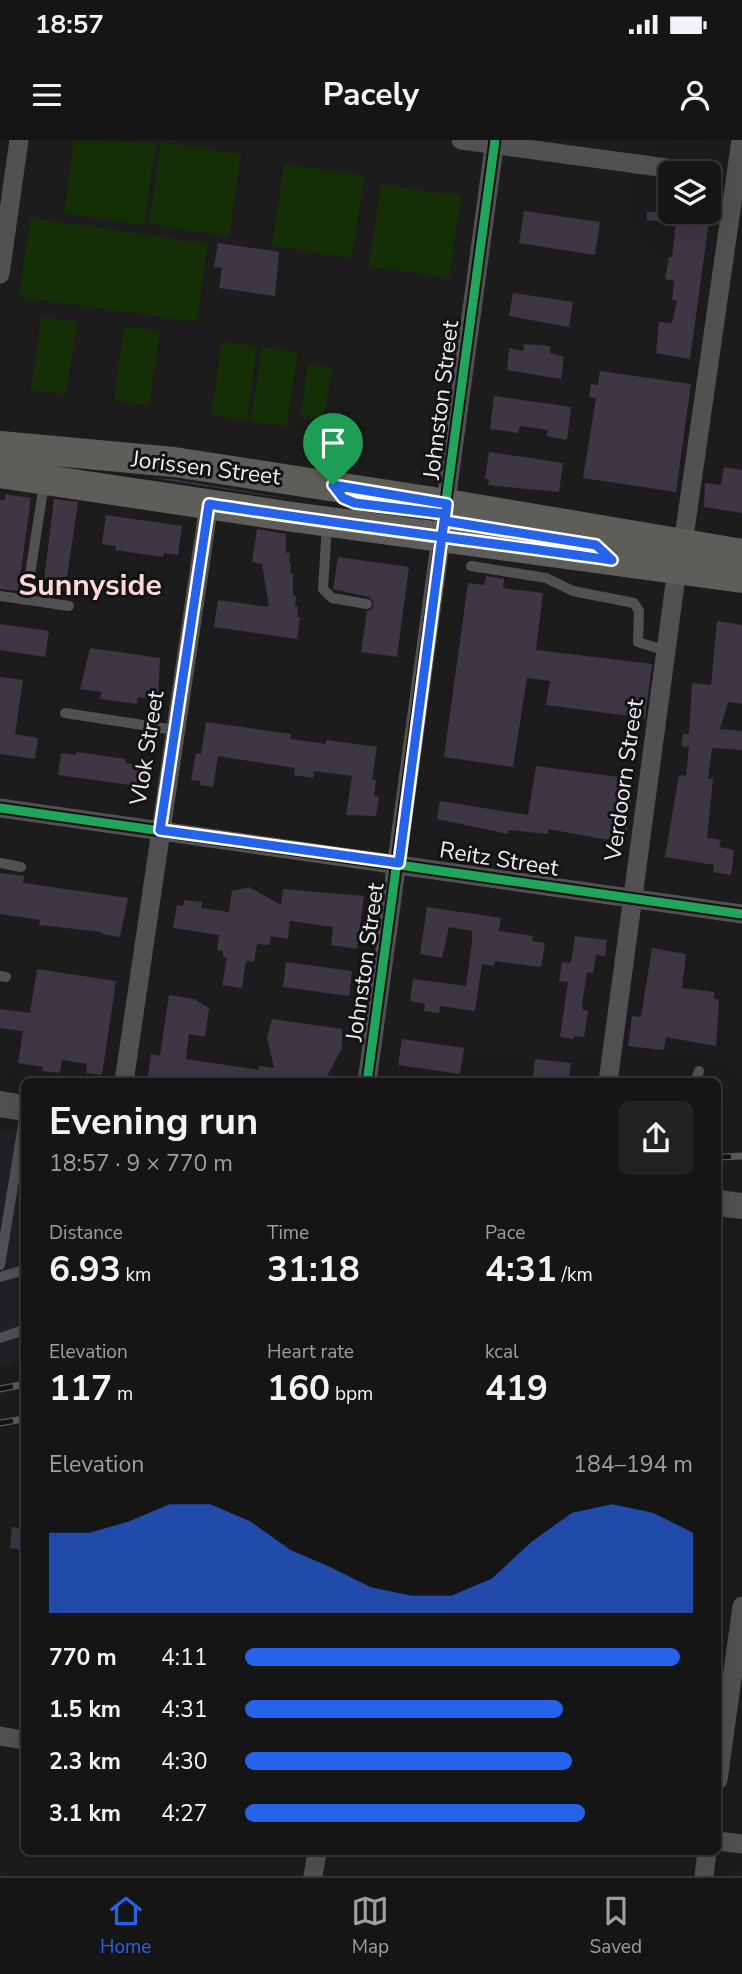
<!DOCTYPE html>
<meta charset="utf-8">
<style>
body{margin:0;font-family:"Nunito Sans",sans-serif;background:#232223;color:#f1f3f6;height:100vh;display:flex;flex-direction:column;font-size:26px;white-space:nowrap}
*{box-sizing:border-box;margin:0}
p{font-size:23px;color:#9e9fa1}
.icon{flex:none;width:38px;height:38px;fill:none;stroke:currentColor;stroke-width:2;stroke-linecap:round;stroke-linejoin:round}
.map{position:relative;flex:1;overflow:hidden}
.panel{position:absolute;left:21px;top:938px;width:700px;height:777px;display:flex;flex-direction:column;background:#161516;border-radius:10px;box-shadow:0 7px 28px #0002,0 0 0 2px #353435}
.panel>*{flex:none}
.fabs{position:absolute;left:658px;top:21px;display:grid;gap:14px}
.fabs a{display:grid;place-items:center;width:63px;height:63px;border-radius:10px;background:#161516;box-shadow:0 7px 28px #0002,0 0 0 2px #353435;font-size:35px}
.pin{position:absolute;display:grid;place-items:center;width:60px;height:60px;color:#fff;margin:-72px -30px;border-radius:50% 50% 50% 0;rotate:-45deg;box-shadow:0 0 7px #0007}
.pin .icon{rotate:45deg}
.round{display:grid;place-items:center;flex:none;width:74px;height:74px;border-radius:10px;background:#232223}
.head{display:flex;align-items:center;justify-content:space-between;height:119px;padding:0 28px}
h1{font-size:38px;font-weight:700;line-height:52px}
.figures{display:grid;grid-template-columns:repeat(3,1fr);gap:10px;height:119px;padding:7px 28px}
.figures div{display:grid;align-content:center}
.figures b{font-size:35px;font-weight:700}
.figures small{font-size:19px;font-weight:400}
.figures p{font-size:19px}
.chart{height:196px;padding:14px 28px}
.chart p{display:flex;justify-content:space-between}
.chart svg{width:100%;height:126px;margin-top:7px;fill:#2563eb;opacity:.7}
ul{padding:0 28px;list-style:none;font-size:23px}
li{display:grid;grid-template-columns:112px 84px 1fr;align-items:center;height:52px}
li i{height:18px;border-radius:9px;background:#2563eb}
.status{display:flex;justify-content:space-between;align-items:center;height:49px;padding:0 35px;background:#161516;direction:ltr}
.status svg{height:19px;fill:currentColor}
header{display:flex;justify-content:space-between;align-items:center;height:91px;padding:0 28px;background:#161516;font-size:32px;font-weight:700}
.menu{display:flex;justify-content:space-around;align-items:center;height:98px;border-top:2px solid #353435;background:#161516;font-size:19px;color:#9e9fa1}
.menu a{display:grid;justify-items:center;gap:4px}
.menu .current{color:#2563eb}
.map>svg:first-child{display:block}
</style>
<div class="status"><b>18:57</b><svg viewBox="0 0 49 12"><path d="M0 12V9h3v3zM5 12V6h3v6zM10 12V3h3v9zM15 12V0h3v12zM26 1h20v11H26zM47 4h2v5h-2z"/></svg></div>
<header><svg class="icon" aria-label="menu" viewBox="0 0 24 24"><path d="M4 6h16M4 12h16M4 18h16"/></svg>Pacely<svg class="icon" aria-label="person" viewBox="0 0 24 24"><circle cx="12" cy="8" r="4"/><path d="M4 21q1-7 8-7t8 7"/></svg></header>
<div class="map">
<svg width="742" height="1736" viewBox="0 0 742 1736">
<rect width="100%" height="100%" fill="#1d1c1d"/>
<!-- built -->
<path fill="#231f27" d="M0,989L24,993V1219L0,1228Z"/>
<!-- green -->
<path fill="#142f06" d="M74,0L156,3L144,85L64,73Z
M161,2L241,14L229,96L149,84Z
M284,24L364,36L352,118L272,106Z
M381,44L461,56L449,138L369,126Z
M31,78L208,104L196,182L19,157Z
M42,176L77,182L66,255L31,250Z
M124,186L160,191L149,265L114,260Z
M222,201L257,207L247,280L211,275Z
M262,207L297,212L287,286L251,281Z
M308,224L332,228L323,280L300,277Z"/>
<!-- building -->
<path fill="#3e3644" d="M524,71L600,82L595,115L519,103Z
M647,72L710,74L690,219L656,213L659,182L672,183L677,161L672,160L674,141L665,139L669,117H672L676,83L647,80Z
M218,103L279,112L275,156L219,148L222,128L214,127Z
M513,153L573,162L569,187L509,176Z
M524,204L550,206V213L564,217L561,239L507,230L509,208L523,211Z
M600,231L691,244L676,352L583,338L596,258L589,257L591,244L598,245Z
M494,256L571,267L567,300L547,296L548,290L520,286L518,293L490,289Z
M489,312L563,323L559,352L488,345L489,339H485Z
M724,327L742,330V373L704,367L705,343L721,345Z
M152,338L172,339L297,360H295Z
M5,354L31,358L18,451L0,449V360H5Z
M54,359L78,362L65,451L43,448Z
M106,375L182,386L178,415L164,413L163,417L115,410L116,406L102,404Z
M257,389L286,394V413H290L289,423H291L290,433L293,434V455L296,456L295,466L298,467L297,477H300L297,499L214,487L218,460L269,467L262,424L252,422Z
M338,417L409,427L397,517L361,512L367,471L372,469L374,462L369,457L333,449Z
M486,436L504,439L503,448L543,453L536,510L652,524L645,578L546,565L550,541L527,538L513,627L444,617L468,443L484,445Z
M717,481L742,485V564L728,562L720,589L742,591V610L712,608L708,639H713L707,698L721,700L719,707L734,710L731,735L713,732L714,725L665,717L679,635L686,636L689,607L681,606L683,594H689L692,543L711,545Z
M0,484L49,491L45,517L0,510Z
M90,508L160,518L158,560L138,557L137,564L100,559L101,552L80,549Z
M0,537L23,540L15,594L38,598L35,619L0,614Z
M206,582L291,594V599L326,604V600L377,607L372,639L376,640L374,656L379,657L376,676L346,675L352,636L314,631L313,638L294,635L295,628L218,616L213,647L200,645V641L191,640L196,613L201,614Z
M76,612L126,619L125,623L147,626L144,647L58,635L61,613L76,615Z
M536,626L626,638V652L632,653L625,703L548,689V694L509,690L508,694L437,679L440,661L528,675Z
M0,733L24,736L23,743L128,758L120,797L101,794L102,792L39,785L40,780L0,774Z
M249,747L281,765L283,749L364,756L357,809L331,805L333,787L290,781L288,799L271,796L269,805L257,804L254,822L246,821L242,848L222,845L227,818L223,817V811L217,810L219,795L173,788L177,765L183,766L184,760L202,762L201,768L229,772L232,751Z
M427,767L501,778L499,791L533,796L532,801L545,803L541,827L495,821L494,826L482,824L475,871L440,866L439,873L424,871L425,864L410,861L413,839L466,846L472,802V791L449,787L442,818L420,814Z
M575,796L607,800L605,816L596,815L593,833L587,832L582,864L583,870L588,871L584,897L574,896V899L560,897L568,842L559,841L562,822L571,823Z
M652,808L686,814L682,848L714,852V859L719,860L716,906L666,897L664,910L628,906L632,876L641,877Z
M286,822L352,831L349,856L283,847Z
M37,829L116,841L102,935L86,933L87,924L62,920L60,933L42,931L43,927L18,923L23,891L0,888V869L30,873Z
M169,855L194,859L209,868L205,897L189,894L186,919L259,930V926L274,928L267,897L272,879L342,889V908L324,942H147L151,914L160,916Z
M402,899L464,908L460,934L398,925Z
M535,919L571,923L568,942H532Z
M12,1387L24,1389V1410L10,1408Z"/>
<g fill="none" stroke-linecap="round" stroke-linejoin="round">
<!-- lane -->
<path stroke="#515052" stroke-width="10" d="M327,385L323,449L332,458L367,464
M471,426L546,438L573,451L634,463L639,471L638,502L666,511
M0,456L69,466
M26,460L44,344
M65,573L175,590
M0,723L21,727
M0,836L6,837
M695,942L699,931
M0,1125L24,979
M0,1137L24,1130
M0,1198L24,1190"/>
<!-- street -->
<path stroke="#515052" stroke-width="19" d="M461,0L703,33
M0,134L19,0
M683,404L741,0
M0,668L742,774
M124,942L209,364
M367,942L495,0
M608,942L677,429
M0,1596L24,1600
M718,1640L742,1466
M718,1701L742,1704
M313,1736L317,1712
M704,1736L707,1712"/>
<!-- secondary -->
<path stroke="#515052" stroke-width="26" d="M0,964L24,968
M718,1063L742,1066"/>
<!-- primary -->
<path stroke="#5f5d59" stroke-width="30" d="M0,306L174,322L447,364L742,414
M0,333L293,377L742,438"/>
<defs>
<path id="rail" d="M718,1017L742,1016
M0,1249L24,1244
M0,1283L24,1279"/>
</defs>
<!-- rail casing -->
<use href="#rail" stroke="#59595a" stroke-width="7"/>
<!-- rail -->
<use href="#rail" stroke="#131215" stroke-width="4.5" stroke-dasharray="13" stroke-linecap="butt"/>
<defs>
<path id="cycleway" d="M0,668L742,774
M367,942L495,0"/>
</defs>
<!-- cycleway casing -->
<use href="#cycleway" stroke="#131215" stroke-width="13"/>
<!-- cycleway -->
<use href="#cycleway" stroke="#20a55d" stroke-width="9"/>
</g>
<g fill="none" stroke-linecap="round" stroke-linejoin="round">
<defs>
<path id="route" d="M333,345L343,358L355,363L445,374L442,396L399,723L160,690L209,364C343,385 478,401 612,420L596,405L445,381L447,364L333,345"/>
</defs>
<!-- route casing -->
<use href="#route" stroke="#fff" stroke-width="14"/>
<!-- route -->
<use href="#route" stroke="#2563eb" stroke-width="9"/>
</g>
<g text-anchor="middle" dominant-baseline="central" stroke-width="6" stroke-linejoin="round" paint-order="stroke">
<!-- street labels -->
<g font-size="23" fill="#edecee" stroke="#131215">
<text transform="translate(441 260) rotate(-83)">Johnston Street</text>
<text transform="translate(206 328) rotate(7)">Jorissen Street</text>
<text transform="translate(147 608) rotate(-81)">Vlok Street</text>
<text transform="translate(624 640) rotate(-82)">Verdoorn Street</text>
<text transform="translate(499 719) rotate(9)">Reitz Street</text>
<text transform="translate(365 822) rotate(-82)">Johnston Street</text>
</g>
<!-- district labels -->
<g font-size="30" font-weight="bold" fill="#fcd8d6" stroke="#131215">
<text x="90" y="445">Sunnyside</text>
</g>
</g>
</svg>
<div class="fabs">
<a><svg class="icon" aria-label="layers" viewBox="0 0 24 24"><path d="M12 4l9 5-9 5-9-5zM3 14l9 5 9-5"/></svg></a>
</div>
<div class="pin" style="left:333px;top:345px;background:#1e9e55"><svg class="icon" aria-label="arrive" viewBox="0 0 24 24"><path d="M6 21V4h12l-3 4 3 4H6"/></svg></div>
<section class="panel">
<div class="head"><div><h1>Evening run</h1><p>18:57 · 9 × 770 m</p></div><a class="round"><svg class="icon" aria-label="share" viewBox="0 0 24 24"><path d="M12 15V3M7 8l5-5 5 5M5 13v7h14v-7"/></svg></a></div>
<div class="figures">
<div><p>Distance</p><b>6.93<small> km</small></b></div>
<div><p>Time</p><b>31:18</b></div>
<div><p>Pace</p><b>4:31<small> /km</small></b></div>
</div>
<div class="figures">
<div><p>Elevation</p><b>117<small> m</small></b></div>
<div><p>Heart rate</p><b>160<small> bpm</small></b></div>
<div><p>kcal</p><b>419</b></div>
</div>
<div class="chart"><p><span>Elevation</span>184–194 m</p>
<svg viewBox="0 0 160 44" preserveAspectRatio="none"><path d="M0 44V16L10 16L20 12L30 6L40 6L50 12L60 22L70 28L80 35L90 38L100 38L110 32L120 19L130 9L140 6L150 9L160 16V44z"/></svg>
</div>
<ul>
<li><b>770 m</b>4:11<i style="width:97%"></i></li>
<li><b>1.5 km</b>4:31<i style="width:71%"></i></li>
<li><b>2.3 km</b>4:30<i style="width:73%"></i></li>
<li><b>3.1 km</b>4:27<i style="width:76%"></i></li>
</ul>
</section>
</div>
<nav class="menu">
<a class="current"><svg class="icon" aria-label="home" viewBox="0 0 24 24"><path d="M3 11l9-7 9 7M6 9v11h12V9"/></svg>Home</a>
<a><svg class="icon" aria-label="map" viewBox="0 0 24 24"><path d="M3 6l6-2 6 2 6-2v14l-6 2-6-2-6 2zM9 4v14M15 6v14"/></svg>Map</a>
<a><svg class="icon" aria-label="saved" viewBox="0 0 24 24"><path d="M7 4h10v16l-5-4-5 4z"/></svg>Saved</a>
</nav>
